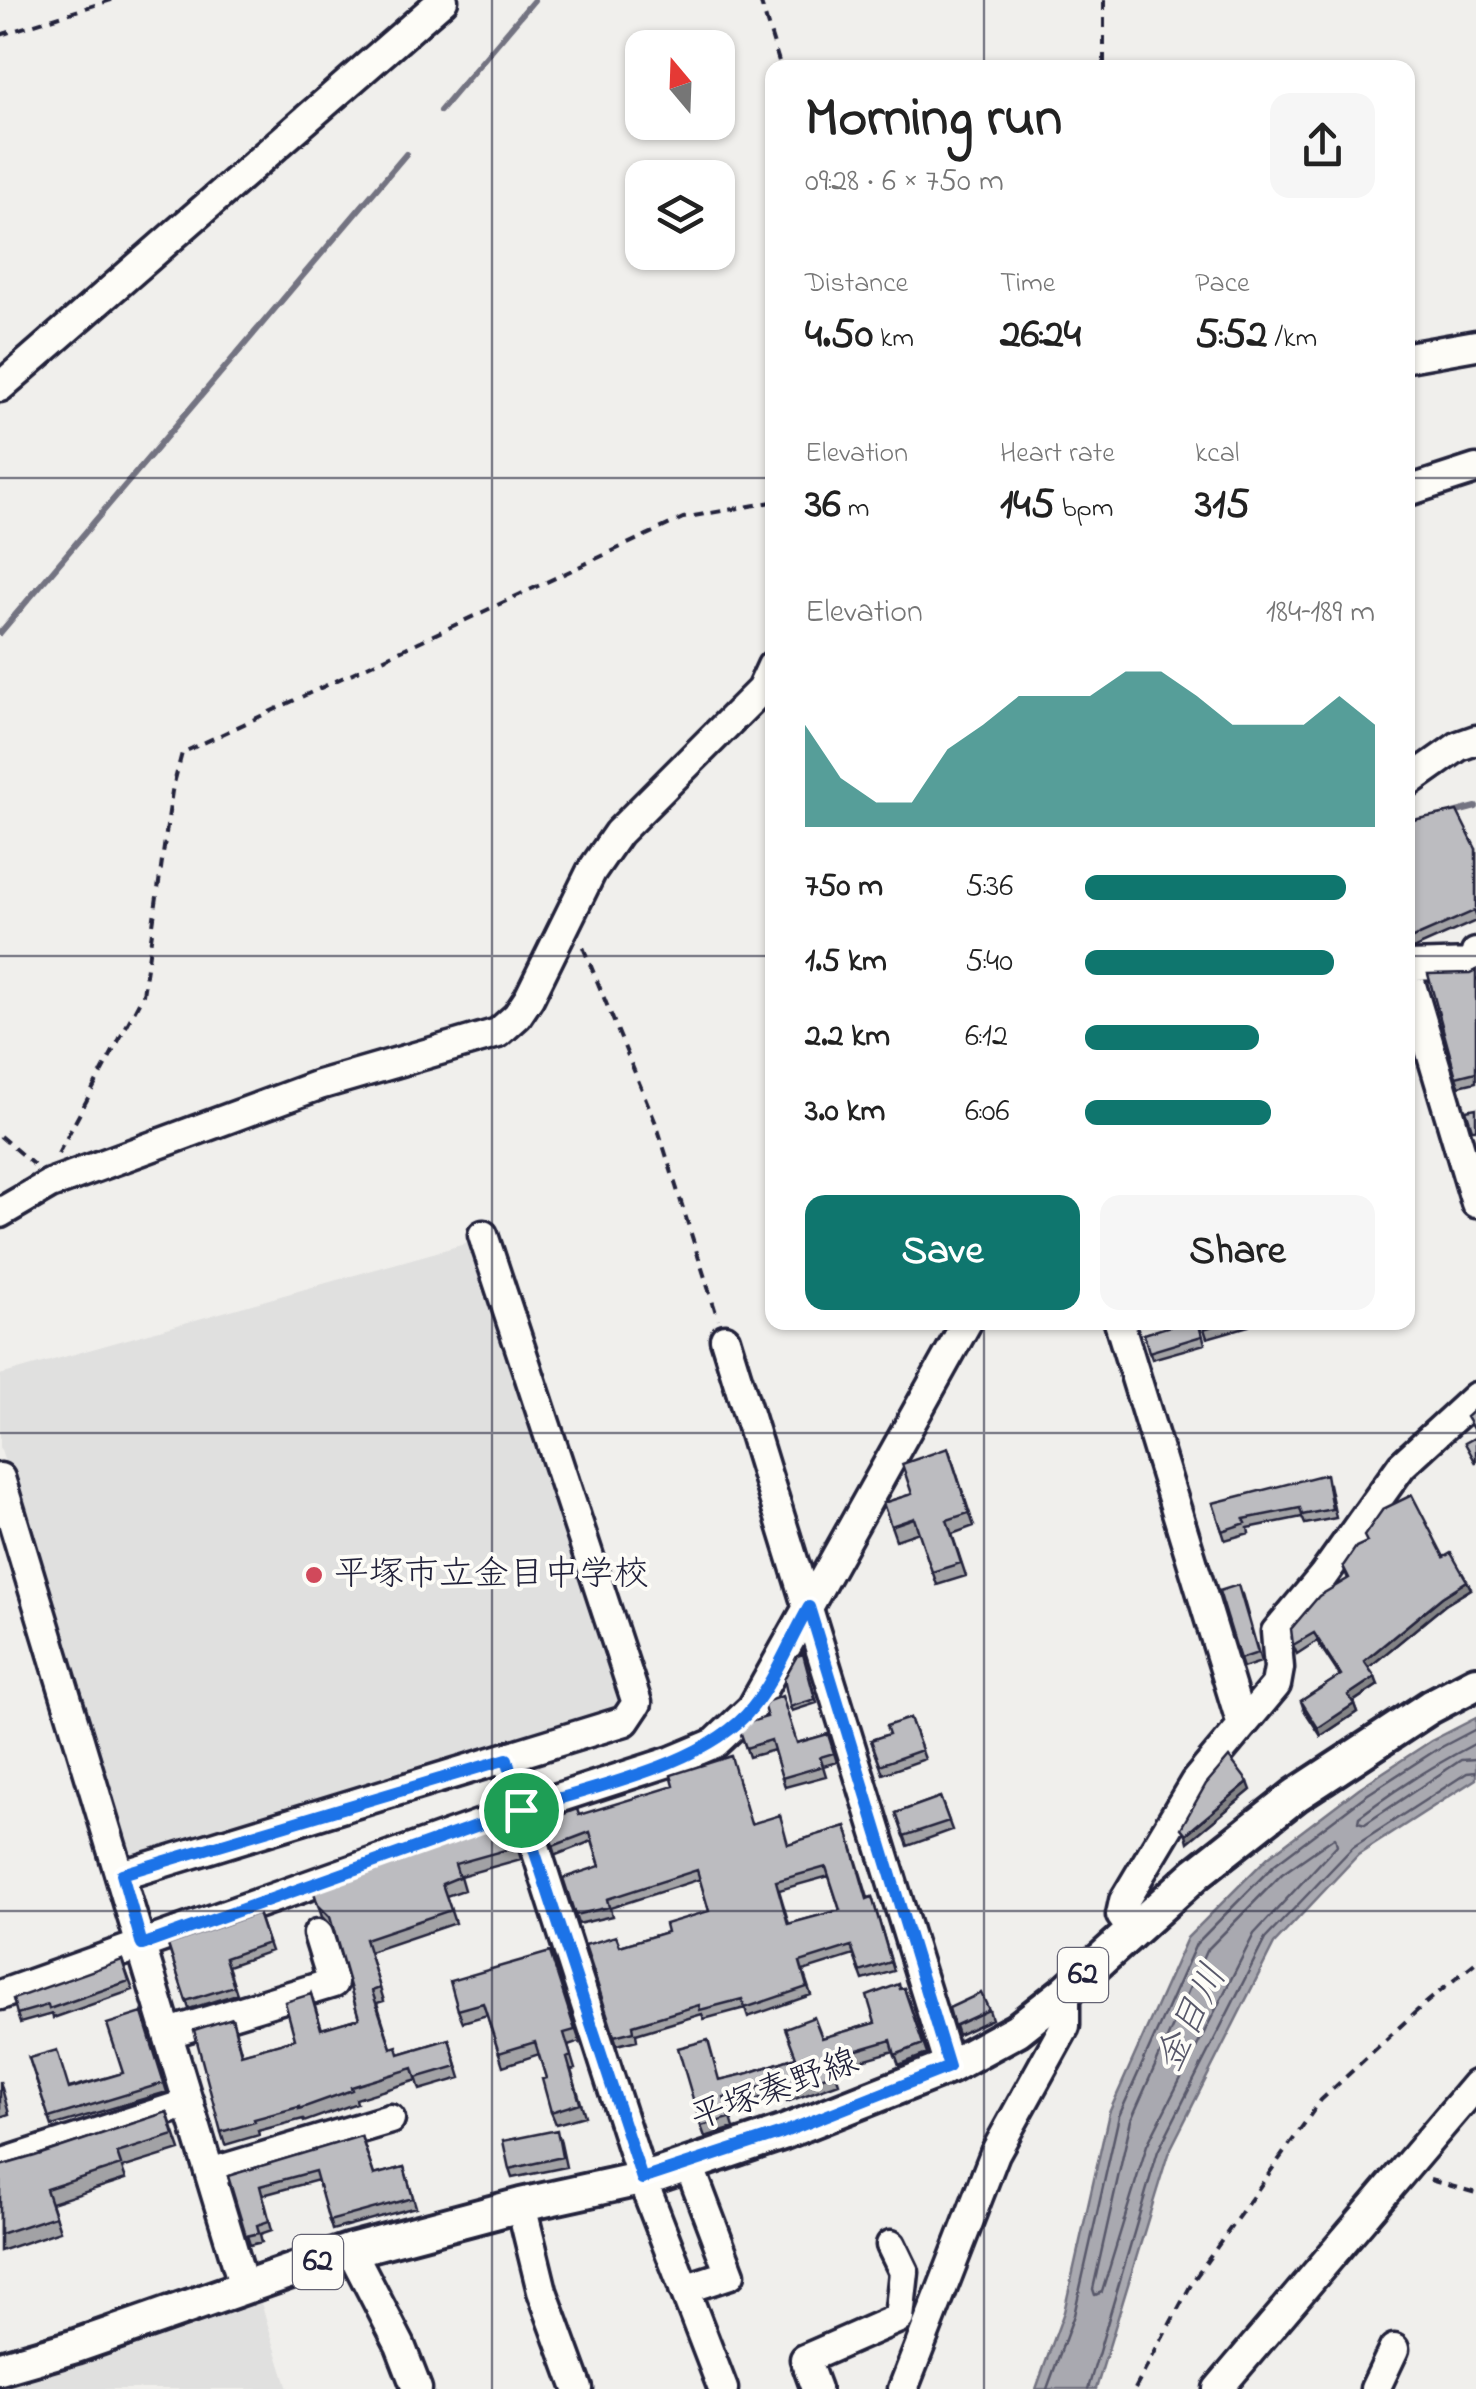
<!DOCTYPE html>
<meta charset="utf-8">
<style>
body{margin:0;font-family:"Indie Flower","Klee One",sans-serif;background:#f6f6f6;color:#222;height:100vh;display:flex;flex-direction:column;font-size:38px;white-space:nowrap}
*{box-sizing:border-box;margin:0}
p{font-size:32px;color:#767676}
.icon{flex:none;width:55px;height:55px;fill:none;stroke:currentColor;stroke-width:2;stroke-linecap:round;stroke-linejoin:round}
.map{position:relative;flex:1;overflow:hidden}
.sheet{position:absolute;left:765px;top:60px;width:650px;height:1270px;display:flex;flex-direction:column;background:#fff;border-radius:20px;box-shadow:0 2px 8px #0004}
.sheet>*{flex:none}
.needle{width:65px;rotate:341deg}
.buttons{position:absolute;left:625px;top:30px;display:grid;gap:20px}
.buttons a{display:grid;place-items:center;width:110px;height:110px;border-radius:20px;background:#fff;box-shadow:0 2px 8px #0004;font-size:50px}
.pin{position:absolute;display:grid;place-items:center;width:85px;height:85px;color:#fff;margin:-42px;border:5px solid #fff;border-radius:50%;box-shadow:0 2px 10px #0007}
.round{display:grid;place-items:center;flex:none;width:105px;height:105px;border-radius:20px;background:#f6f6f6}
.overview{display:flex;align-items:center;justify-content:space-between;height:170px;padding:0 40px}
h1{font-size:55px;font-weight:800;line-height:75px}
.metrics{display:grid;grid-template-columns:repeat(3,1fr);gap:15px;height:170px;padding:10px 40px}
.metrics div{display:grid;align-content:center}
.metrics b{font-size:42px;font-weight:800}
.metrics small{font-size:28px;font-weight:400}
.metrics p{font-size:28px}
.chart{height:280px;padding:20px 40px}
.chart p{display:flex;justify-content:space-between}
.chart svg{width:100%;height:180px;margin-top:10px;fill:#0f766e;opacity:.7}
.cta{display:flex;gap:20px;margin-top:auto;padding:20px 40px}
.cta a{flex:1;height:115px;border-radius:20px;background:#0f766e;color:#fff;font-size:40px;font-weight:800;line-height:115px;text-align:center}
.cta a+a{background:#f6f6f6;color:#222}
ul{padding:0 40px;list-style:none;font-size:32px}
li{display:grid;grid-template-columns:160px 120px 1fr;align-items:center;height:75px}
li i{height:25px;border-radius:12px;background:#0f766e}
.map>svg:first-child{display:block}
</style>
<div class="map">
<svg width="1476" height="2389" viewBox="0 0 1476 2389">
<rect width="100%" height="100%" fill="#f0efec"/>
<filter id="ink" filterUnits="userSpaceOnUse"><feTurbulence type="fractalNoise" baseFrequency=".01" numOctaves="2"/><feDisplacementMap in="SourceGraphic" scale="20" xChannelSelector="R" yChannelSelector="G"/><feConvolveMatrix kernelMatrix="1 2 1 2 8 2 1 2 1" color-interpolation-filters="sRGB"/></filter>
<g filter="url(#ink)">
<!-- built -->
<path fill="#e0e0df" d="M479,1240L628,1703L624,1710L127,1859L0,1447V1375Z
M261,2303L288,2389H0L149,2342Z"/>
<!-- water -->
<path fill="#a9a9b0" stroke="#737381" stroke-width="2.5" d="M1476,1718V1779L1358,1855L1274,1944L1168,2154L1096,2389H1036L1064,2312L1109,2113L1187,1938L1268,1857L1359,1788L1431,1741Z"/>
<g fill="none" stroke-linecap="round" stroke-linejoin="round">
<!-- shore -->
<path stroke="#58586a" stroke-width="2.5" d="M1476,1743C1436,1764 1395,1789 1359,1817L1358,1822L1365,1824L1461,1760L1476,1759
M1335,1837L1337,1845L1254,1934L1147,2145L1102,2292L1095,2295L1093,2289L1131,2120L1206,1951L1282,1874Z
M1047,2389L1074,2315L1119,2116L1196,1944L1275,1864L1365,1796L1436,1750L1476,1729
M1088,2389L1158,2151L1265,1939L1353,1847L1467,1773L1476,1772"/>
<!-- stream -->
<path stroke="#737381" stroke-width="6" d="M440,111L534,0
M0,633L406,154
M1453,813L1476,807"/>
<defs>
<path id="minor" d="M1408,357L1476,345
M0,387L443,0
M1408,491L1476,469
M1408,782L1459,746L1476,740
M1408,966L1473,964L1476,953
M1408,975L1476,1203
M0,1213L50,1184L319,1085L498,1033L517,1016L529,998L591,872L618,833L761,690L772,666
M1119,1322L1242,1725
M725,1339L949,2067
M0,1478L244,2287
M507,1759L642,2179L723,2389
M122,1875L625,1721L637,1703L483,1235
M1132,1930L1121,1915L1124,1901L1195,1782L1276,1685L1279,1668L1276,1632L1323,1576L1402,1465L1476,1397
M0,1995L521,1810L672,1761L715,1743L752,1708L967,1322
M169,2033L333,1983L318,1934
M0,2164L189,2103
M210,2173L390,2119
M521,2205L542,2291L578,2389
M351,2250L400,2345L417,2389
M684,2289L730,2274L689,2165
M816,2389L805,2359L899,2318L904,2272L891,2245
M903,2389L995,2153L1065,2026V1992
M1218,2389L1476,2085
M1375,2389L1394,2349"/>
<path id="major" d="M0,2368L76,2346L351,2250L521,2205L658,2175L782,2133L949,2067L1017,2030L1065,1992L1197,1873L1296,1795L1430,1707L1476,1683"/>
</defs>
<!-- minor casing -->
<use href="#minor" stroke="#22223b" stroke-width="35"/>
<!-- major casing -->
<use href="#major" stroke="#22223b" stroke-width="40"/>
<!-- path -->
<path stroke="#22223b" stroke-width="4" stroke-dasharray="10 8" stroke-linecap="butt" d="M760,0L781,68
M1104,0V68
M0,35L111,0
M583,947L657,1126L718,1319
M0,1136L34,1165
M58,1154L143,995L172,791L182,753L683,518L772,502
M1430,2180L1476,2193
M1135,2389L1193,2281L1321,2100L1421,2007L1476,1962"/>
<!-- minor -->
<use href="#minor" stroke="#fdfcf7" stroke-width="28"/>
<!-- major -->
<use href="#major" stroke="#fdfcf7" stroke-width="32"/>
<!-- path-bridge -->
<path stroke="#22223b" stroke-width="4" stroke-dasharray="10 8" stroke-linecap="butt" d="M1076,1958L1094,1994"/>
</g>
<!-- wall -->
<path fill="#a2a2a5" stroke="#22223b" stroke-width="2.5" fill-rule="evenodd" d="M1408,821L1476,849V921L1415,948L1408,950Z
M1476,970V1082L1459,1086L1456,1077L1470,973Z
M1199,1322L1205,1344L1152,1359L1144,1334Z
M1202,1322H1248L1249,1326L1207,1338Z
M948,1448L974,1526L952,1534L966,1576L937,1585L919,1532L896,1540L883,1503L912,1494Z
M1329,1484L1336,1518L1305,1524L1302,1517L1248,1528L1249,1533L1225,1540L1213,1503Z
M1444,1557L1467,1581L1471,1589L1445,1605L1368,1668L1378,1685L1353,1702L1357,1712L1321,1736L1304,1710L1301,1701L1340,1676L1317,1641L1297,1654L1293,1645L1348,1579L1343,1566Z
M1219,1591L1242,1594L1261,1662L1243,1668Z
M803,1654L817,1703L792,1711L790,1707Z
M910,1718L925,1759L883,1774L871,1740L889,1734Z
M740,1731L797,1743L828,1734L837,1762L823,1766L826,1776L785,1787L774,1750L749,1757Z
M940,1797L952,1830L908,1846L896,1813Z
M579,1815L752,1823L789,1844L846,1826L868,1898L872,1897L894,1971L863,1980L854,1955L803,1971L811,1995L748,2017L745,2008L704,2019L702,2014L636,2034L637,2040L617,2045L585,1945L620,1946L667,1932L709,1911L700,1879L610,1908L612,1916L578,1924L575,1915L600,1866L592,1841L556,1855L545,1821ZM829,1876L840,1910L789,1924L779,1890Z
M508,1819L521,1859L460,1876L464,1890L446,1896L455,1923L369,1952L384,2001L377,2003L391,2048L399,2054L449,2039L461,2078L420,2090L417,2080L356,2099L357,2103L304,2122L303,2119L258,2131L259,2135L225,2145L221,2132L232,2018L242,2054L295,2039L311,1994L322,2029L359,2018L333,1928L322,1917L313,1889Z
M258,1913L271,1951L228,1966L237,1994L189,2009L168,1945Z
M550,1952L580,2042L568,2046L575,2069L571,2070L585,2116L556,2124L551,2112L546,2078L539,2054L503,2066L487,2015L463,2022L458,2010Z
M122,1960L133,1990L53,2018L52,2014L20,2023L17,2014Z
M904,1988L927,2054L899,2065L894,2051L834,2068L839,2083L787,2102L783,2091L728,2108L734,2128L705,2137L701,2126L720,2080L749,2073L796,2057L822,2038L875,2023L900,1989Z
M949,2008L989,2010L992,2019L958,2035Z
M142,2013L167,2092L52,2126L29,2058L69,2088L123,2073Z
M0,2081L9,2114L0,2117Z
M167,2112L180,2150L122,2168L126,2179L51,2203L60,2231L0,2251V2166L35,2156Z
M361,2136L374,2175L404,2167L416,2207L332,2230L318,2180L263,2195L272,2230L260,2234L262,2242L250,2245L228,2176Z
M560,2139L566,2167L512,2178L509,2169Z"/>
<!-- shaded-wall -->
<path fill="#848486" stroke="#22223b" stroke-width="2.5" d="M1467,1581L1471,1589L1445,1605L1367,1669L1364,1661L1442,1597Z
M1375,1677L1378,1685L1351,1703L1348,1695Z
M1354,1704L1357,1712L1321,1736L1318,1728Z
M1248,1782L1251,1790L1188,1842L1186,1834Z"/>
<!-- building -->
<path fill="#bcbcc0" stroke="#22223b" stroke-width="2.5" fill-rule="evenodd" d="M1457,811L1476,849V915L1474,911L1408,940V821Z
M1476,970V1072L1456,1077L1428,974L1470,973Z
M1476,1108V1129H1472L1466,1110Z
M1183,1322H1198L1202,1336L1149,1352L1144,1334Z
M1202,1322H1226L1204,1329Z
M1476,1408V1434L1466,1417Z
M1476,1437V1463L1465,1443Z
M948,1448L969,1513L947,1520L961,1563L932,1572L914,1518L891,1526L883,1503L912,1494L902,1464Z
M1326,1474L1332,1509L1302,1515L1300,1508L1244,1519L1246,1523L1222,1531L1213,1503Z
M1412,1495L1444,1557L1451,1553L1467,1581L1442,1597L1364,1661L1375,1677L1348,1695L1354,1704L1318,1728L1301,1701L1341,1675L1314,1633L1293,1645L1291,1629L1319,1596L1349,1578L1343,1566L1356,1547L1367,1542L1364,1536L1383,1509Z
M1238,1585L1258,1653L1240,1659L1219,1591Z
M803,1654L815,1699L790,1707L784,1679L797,1656Z
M782,1696L797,1743L828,1734L834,1753L820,1757L823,1766L782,1778L771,1740L746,1748L740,1731L750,1722L767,1717L764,1707L768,1701Z
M910,1718L922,1750L880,1765L871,1740L889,1734L886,1726Z
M731,1756L751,1824L780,1815L788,1844L846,1826L867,1899L872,1897L891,1962L860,1972L851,1946L800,1962L807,1987L745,2008L742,1999L700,2010L699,2005L633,2025L634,2031L614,2036L585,1945L616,1936L620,1946L667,1932L665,1924L709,1911L697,1870L607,1899L609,1907L575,1915L563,1878L600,1866L590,1832L553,1846L545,1821L577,1809L579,1815L674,1786L671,1775ZM826,1867L840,1910L788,1924L776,1881Z
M1229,1757L1248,1782L1186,1834L1181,1828L1206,1784Z
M940,1797L949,1821L904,1836L896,1813Z
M508,1819L516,1847L455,1864L459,1877L442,1884L451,1910L365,1939L380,1988L372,1991L391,2048L397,2046L399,2054L449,2039L457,2066L416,2078L413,2068L351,2087L352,2090L299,2109V2107L254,2119L255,2122L221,2132L194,2030L232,2018L241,2054L295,2039L285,2002L311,1994L321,2029L359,2018L330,1917L318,1905L313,1889Z
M258,1913L268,1943L225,1958L234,1986L186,2001L168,1945Z
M550,1952L575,2030L564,2033L571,2056L567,2058L580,2103L551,2112L542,2079L546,2078L535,2042L499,2053L483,2003L458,2010L450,1981Z
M122,1960L129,1981L49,2009L48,2005L17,2014L13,1999Z
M899,1984L900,1989L904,1988L923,2044L895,2055L891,2040L830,2058L835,2073L783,2091L779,2081L724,2097L730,2118L701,2126L678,2048L708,2040L719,2080L749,2073L796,2057L785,2028L814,2017L822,2038L875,2023L867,1996Z
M981,1993L989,2010L954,2026L949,2008Z
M142,2013L164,2083L49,2118L29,2058L57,2050L69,2089L123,2073L107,2024Z
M167,2112L174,2135L117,2153L121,2165L46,2189L55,2216L0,2234V2166L35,2156Z
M557,2130L562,2157L509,2169L503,2141Z
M361,2136L374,2175L404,2167L413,2198L329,2221L315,2171L260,2186L269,2221L257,2225L259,2233L246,2236L228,2176Z"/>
</g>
<g fill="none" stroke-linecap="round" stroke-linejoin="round" filter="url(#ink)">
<defs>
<path id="route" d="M521,1810L142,1945L122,1874L507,1759L521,1810L642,2179L782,2133L949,2067L809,1607C791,1638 774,1681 752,1708C707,1765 589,1788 521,1810"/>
</defs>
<!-- route casing -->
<use href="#route" stroke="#fff" stroke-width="20"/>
<!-- route -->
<use href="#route" stroke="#1a73e8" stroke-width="12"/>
</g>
<!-- grid -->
<path fill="none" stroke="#22223b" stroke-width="2.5" stroke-opacity="0.55" d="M492,0V2389M984,0V68M0,478H772M1408,478H1476M0,956H772M1408,956H1476M984,1322V2389M0,1433H1476M0,1911H1476"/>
<!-- markers -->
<circle fill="#d1495b" stroke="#fdfcf7" stroke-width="4" cx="314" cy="1575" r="10"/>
<g text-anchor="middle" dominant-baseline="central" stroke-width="8" stroke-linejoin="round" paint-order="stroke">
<!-- shield labels -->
<g fill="#fdfcf7" stroke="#646373" stroke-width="2.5">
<rect x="1058" y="1948" width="50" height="54" rx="8"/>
<rect x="293" y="2235" width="50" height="54" rx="8"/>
</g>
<g font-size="32" font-weight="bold" fill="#22223b">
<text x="1083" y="1975">62</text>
<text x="318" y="2262">62</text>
</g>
<!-- poi labels -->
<g font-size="35" fill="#22223b" stroke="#fdfcf7" text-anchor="start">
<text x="334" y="1575">平塚市立金目中学校</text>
</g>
<!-- street labels -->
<g font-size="35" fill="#22223b" stroke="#fdfcf7">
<text transform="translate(775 2091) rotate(-20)">平塚秦野線</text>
</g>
<!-- water labels -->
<g font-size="38" font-style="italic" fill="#58586a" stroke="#fdfcf7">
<text transform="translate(1193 2019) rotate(-64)">金目川</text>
</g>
</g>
</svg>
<div class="buttons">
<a><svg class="needle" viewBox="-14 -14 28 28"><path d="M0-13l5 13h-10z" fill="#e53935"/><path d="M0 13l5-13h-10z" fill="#767676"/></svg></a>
<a><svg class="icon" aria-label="layers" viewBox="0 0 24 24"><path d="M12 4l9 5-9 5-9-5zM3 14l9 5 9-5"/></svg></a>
</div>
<div class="pin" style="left:521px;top:1810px;background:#1e9e55"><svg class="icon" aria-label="arrive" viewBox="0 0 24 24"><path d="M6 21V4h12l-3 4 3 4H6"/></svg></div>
<section class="sheet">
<div class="overview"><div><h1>Morning run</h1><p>09:28 · 6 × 750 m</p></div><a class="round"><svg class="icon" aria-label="share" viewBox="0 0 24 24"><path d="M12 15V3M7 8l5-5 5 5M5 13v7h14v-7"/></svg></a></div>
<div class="metrics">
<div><p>Distance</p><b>4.50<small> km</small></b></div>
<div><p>Time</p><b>26:24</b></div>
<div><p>Pace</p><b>5:52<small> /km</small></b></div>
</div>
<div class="metrics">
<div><p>Elevation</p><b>36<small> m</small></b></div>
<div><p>Heart rate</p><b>145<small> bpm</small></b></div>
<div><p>kcal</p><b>315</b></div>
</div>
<div class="chart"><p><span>Elevation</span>184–189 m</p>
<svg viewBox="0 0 160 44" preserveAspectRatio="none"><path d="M0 44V19L10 32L20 38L30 38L40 25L50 19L60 12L70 12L80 12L90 6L100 6L110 12L120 19L130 19L140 19L150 12L160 19V44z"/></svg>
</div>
<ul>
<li><b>750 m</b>5:36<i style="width:90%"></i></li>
<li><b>1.5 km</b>5:40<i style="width:86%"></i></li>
<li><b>2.2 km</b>6:12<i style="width:60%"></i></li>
<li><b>3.0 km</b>6:06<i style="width:64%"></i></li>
</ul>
<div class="cta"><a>Save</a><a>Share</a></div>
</section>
</div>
